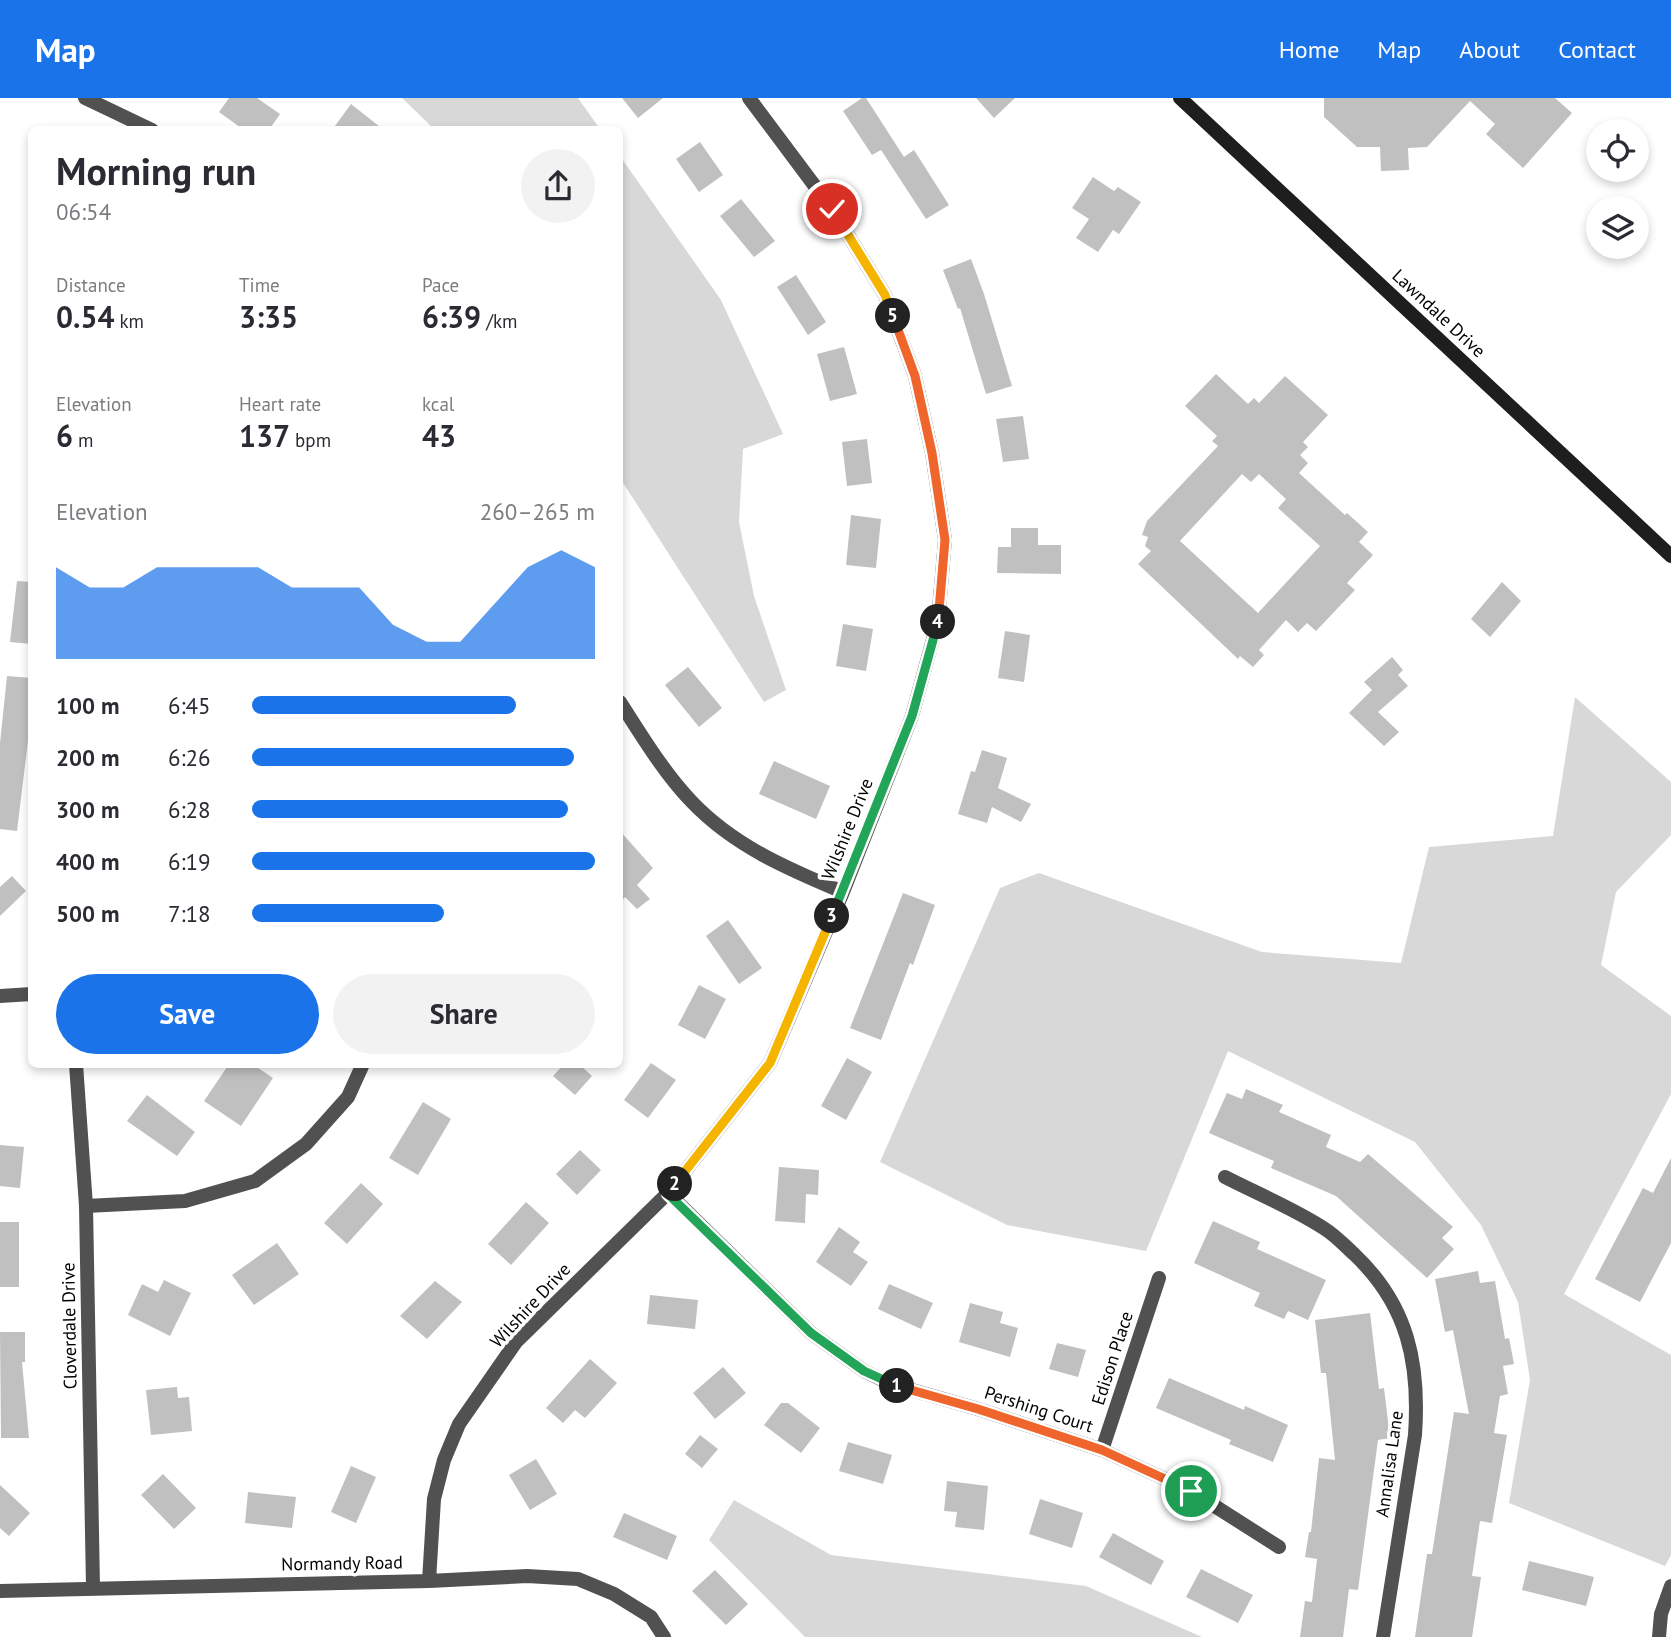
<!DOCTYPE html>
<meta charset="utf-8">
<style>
body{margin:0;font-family:"PT Sans",sans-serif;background:#f2f2f3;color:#2b2b33;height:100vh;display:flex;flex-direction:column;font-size:26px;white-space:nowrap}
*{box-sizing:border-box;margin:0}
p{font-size:23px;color:#7c7c81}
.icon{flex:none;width:38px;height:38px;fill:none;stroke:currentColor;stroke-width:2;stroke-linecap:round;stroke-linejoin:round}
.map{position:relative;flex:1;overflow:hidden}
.drawer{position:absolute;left:28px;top:28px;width:595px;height:942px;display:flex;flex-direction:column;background:#fff;border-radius:10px;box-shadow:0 4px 10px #0003}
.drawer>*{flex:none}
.buttons{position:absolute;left:1586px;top:21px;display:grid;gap:14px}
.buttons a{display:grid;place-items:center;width:63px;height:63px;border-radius:50%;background:#fff;box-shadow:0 4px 10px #0003;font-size:35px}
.pin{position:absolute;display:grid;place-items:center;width:60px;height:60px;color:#fff;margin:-30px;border:4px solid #fff;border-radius:50%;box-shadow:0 2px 7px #0007}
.km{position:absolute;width:35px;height:35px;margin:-18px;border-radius:50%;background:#222;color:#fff;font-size:19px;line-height:35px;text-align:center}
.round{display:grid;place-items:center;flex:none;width:74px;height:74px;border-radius:37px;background:#f2f2f3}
.head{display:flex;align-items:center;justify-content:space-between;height:119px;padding:0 28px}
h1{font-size:38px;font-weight:700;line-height:52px}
.figures{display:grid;grid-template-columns:repeat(3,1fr);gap:10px;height:119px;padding:7px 28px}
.figures div{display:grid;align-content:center}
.figures b{font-size:30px;font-weight:700}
.figures small{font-size:19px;font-weight:400}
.figures p{font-size:19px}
.chart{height:196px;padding:14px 28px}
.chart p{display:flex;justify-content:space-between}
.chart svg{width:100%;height:126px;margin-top:7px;fill:#1a73e8;opacity:.7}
.button{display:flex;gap:14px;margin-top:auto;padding:14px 28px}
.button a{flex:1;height:80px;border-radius:42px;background:#1a73e8;color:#fff;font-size:28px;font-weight:700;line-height:80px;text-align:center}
.button a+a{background:#f2f2f3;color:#2b2b33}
ul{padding:0 28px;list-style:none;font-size:23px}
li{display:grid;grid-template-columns:112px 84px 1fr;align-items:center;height:52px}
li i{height:18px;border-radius:9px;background:#1a73e8}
header{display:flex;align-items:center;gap:42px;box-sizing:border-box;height:98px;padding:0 35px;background:#1a73e8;color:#fff}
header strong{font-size:33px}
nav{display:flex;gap:38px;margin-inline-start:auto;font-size:24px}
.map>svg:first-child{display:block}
</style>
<header>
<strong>Map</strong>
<nav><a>Home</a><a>Map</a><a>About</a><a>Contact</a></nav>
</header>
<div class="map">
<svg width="1671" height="1539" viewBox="0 0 1671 1539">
<rect width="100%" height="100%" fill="#fff"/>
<!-- green -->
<path fill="#d8d8d8" d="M402,0H578L600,31H434Z
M620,58L721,202L783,336L743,351L739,424L754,498L786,592L764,604L620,380Z
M1575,599L1671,684V737L1616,794L1601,867L1671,918V996L1564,1196L1671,1257V1457L1665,1468L1509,1405L1530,1282L1518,1204L1481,1127L1415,1044L1228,953L1146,1153L1007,1127L880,1064L1000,790L1039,775L1262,854L1401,865L1429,749L1553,738Z
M734,1402L831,1457L1086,1488L1202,1539H805L709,1442Z"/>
<!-- building -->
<path fill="#c0c0c0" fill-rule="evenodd" d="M229,0H257L280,16L269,32H244L219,14Z
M622,0H663L638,20Z
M862,0H866L904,59L914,52L949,107L926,121L881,52L872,57L843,13Z
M976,0H1015L994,20Z
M1324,0H1555L1572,15L1523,70L1486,36L1495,26L1470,3L1427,49L1408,50L1409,72L1381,73L1380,49H1357L1324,19Z
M351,6L384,32H332Z
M700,44L723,77L699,94L676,61Z
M1093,79L1114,93L1118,89L1141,104L1119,136L1113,132L1098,154L1076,140L1089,121L1072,110Z
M741,101L775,143L754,159L720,118Z
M971,161L984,196L1012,288L986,296L960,210L958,211L943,172Z
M796,177L826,224L808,237L777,189Z
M844,249L857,296L830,303L817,256Z
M1216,276L1248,306L1254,300L1259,305L1285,278L1328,317L1303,344L1308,349L1300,357L1308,365L1299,375L1345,417L1347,415L1368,434L1359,444L1373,457L1347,485L1355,492L1316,533L1307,525L1298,534L1286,522L1259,552L1264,557L1253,569L1240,558L1238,561L1138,466L1151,453L1145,448L1148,439L1142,437L1147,423L1218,348L1212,343L1217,338L1185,308ZM1242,376L1251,384L1259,376L1286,401L1278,410L1320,448L1258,515L1180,443Z
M1023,318L1029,361L1003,364L996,321Z
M867,341L872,385L847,388L842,344Z
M851,417L881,421L876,470L846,467Z
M1011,430H1038V447H1061V476L997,475L998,449H1011Z
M17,483L32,484V546L10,544Z
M1502,484L1521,503L1490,539L1471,521Z
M843,526L873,531L866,573L836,568Z
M1005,533L1030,537L1024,584L998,580Z
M1392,559L1403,572L1398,577L1408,588L1378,614L1399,634L1384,648L1349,615L1372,592L1364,584Z
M688,569L722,610L699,629L665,587Z
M7,578L32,580V643H28L17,733L0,731V645Z
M982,652L1007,660L998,690L1031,706L1021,724L992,709L987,725L958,716L971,673L975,674Z
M774,663L830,688L816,721L759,696Z
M620,733L653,770L637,787L650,801L637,811L625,799L620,805Z
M12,778L26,793L0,818V789Z
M903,795L935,807L913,867L910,865L881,942L850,930Z
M728,822L762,870L739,886L706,838Z
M699,887L726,901L705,941L678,927Z
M847,960L872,974L846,1022L821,1008Z
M651,965L676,982L648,1020L624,1002Z
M229,966H252L273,980L241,1028L204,1003Z
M564,966H579L592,978L575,997L553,978Z
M1246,991L1283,1007L1279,1014L1331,1037L1326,1049L1360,1064L1368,1056L1453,1129L1442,1140L1454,1151L1427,1180L1336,1098L1271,1070L1274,1063L1209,1035L1227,995L1242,1001Z
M147,997L195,1034L177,1058L127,1023Z
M423,1004L451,1021L418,1077L389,1060Z
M0,1047L24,1049L20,1090L0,1088Z
M580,1052L601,1072L577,1097L556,1076Z
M1671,1060V1145L1640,1204L1595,1181L1643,1090L1653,1095Z
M779,1069L819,1072L818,1097L806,1096L805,1125L775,1123Z
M361,1085L383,1106L347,1146L324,1125Z
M526,1104L549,1125L511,1167L488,1146Z
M1213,1123L1260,1144L1257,1151L1326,1182L1308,1222L1288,1213L1284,1221L1254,1208L1260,1195L1194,1165Z
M0,1124H19V1189H0Z
M839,1129L860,1144L853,1154L868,1164L851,1188L816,1164Z
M277,1145L299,1176L254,1207L232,1177Z
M1478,1173L1480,1185L1495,1183L1505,1241L1509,1240L1514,1266L1503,1268L1508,1296L1500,1298L1494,1335L1507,1337L1492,1425L1480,1423L1472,1478L1481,1479L1472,1539H1415L1427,1456H1432L1454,1314L1469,1316L1453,1232L1445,1234L1435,1181Z
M164,1182L191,1195L170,1238L128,1217L142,1186L158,1194Z
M435,1183L462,1204L427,1241L400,1218Z
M889,1186L933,1205L921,1231L878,1211Z
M650,1197L698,1202L695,1231L647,1226Z
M970,1205L1003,1214L1000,1225L1018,1230L1010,1259L959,1244Z
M1370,1215L1379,1291L1384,1290L1390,1340L1378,1342L1358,1492L1349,1491L1343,1539H1300L1305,1503L1312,1504L1317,1461L1305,1459L1309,1434H1311L1319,1360L1335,1362L1326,1275H1321L1315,1222Z
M0,1234H25V1264H22L29,1340H1Z
M1057,1245L1086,1252L1078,1279L1049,1271Z
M590,1261L617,1285L585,1320L575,1312L563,1325L546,1310Z
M723,1269L746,1295L715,1321L693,1295Z
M1169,1280L1244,1312L1245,1308L1288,1327L1273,1364L1229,1346L1231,1342L1156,1310Z
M177,1289L178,1300L189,1299L192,1333L151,1337L146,1292Z
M781,1305H788L820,1330L801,1355L764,1327Z
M700,1337L718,1351L702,1370L685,1356Z
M848,1344L892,1357L883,1386L839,1373Z
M536,1361L557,1396L530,1412L509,1377Z
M351,1368L376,1379L356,1425L331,1414Z
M163,1376L196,1410L174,1431L141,1397Z
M947,1383L988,1388L984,1432L955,1429L957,1414L944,1413Z
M0,1387L30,1415L9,1438L0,1430Z
M248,1394L296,1399L292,1430L245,1425Z
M1040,1401L1083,1415L1072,1450L1029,1436Z
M624,1415L677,1438L667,1462L613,1439Z
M1113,1435L1164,1463L1151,1487L1099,1459Z
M1529,1463L1594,1479L1586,1508L1522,1492Z
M1201,1471L1253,1497L1238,1525L1186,1499Z
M715,1472L748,1506L726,1527L692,1493Z"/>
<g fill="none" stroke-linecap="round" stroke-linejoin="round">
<!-- street -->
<path stroke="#515151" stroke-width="14" d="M85,0L152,32
M620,604C642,638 664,675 692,704C734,748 788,771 843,794
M0,898L32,896
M76,966L86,1108L93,1489
M1225,1079C1258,1096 1295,1111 1325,1131C1336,1138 1345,1148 1354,1156C1408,1207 1420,1265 1415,1337L1383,1539
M668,1095L811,1235L864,1273L891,1286L978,1311L1102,1352L1191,1393L1279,1449
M86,1108L185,1103L255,1083L306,1046L348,999L363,966
M1102,1352L1159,1180
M429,1483L434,1401L444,1362L459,1326L516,1244L668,1095L770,965L843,794L912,618L938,523L945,442L932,355L915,278L885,197L832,111L749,0
M0,1493L429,1483L527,1478L578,1481L614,1496L651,1519L664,1539
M1659,1539L1661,1516L1671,1488"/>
<!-- secondary -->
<path stroke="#1e1e1e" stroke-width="14" d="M1180,0L1671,458"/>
</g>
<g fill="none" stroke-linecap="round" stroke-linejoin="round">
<defs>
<path id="split-1" d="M897,1288L978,1311L1102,1352L1191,1393"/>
<path id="split-2" d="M675,1086L668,1096L811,1235L864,1273L897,1288"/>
<path id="split-3" d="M675,1086L770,965L832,818"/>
<path id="split-4" d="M832,818L912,618L938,524"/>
<path id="split-5" d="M893,218L915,278L932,355L945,442L938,524"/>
<path id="split-6" d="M832,111L885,197L893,218"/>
</defs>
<!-- split-1 casing -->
<use href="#split-1" stroke="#fff" stroke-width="14"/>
<!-- split-2 casing -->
<use href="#split-2" stroke="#fff" stroke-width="14"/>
<!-- split-3 casing -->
<use href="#split-3" stroke="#fff" stroke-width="14"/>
<!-- split-4 casing -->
<use href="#split-4" stroke="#fff" stroke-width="14"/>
<!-- split-5 casing -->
<use href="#split-5" stroke="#fff" stroke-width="14"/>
<!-- split-6 casing -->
<use href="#split-6" stroke="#fff" stroke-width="14"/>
<!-- split-1 -->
<use href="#split-1" stroke="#f0652b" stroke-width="9"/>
<!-- split-2 -->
<use href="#split-2" stroke="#22a559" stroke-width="9"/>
<!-- split-3 -->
<use href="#split-3" stroke="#f5b400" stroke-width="9"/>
<!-- split-4 -->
<use href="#split-4" stroke="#22a559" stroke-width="9"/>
<!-- split-5 -->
<use href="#split-5" stroke="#f0652b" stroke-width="9"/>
<!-- split-6 -->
<use href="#split-6" stroke="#f5b400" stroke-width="9"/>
</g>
<g text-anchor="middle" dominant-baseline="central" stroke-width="7" stroke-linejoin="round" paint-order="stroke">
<!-- street labels -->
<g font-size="18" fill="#000" stroke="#fff">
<text transform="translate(1439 215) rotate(43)">Lawndale Drive</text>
<text transform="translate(847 731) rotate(-68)">Wilshire Drive</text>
<text transform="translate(530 1207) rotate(-47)">Wilshire Drive</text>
<text transform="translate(69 1228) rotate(-91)">Cloverdale Drive</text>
<text transform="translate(1112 1260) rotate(-72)">Edison Place</text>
<text transform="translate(1039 1311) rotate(18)">Pershing Court</text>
<text transform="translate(1389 1366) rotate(-82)">Annalisa Lane</text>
<text transform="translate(342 1465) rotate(-1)">Normandy Road</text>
</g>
</g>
</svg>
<div class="buttons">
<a><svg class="icon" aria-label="locate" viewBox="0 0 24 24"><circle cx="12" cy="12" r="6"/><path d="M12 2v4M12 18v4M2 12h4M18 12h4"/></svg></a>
<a><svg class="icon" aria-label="layers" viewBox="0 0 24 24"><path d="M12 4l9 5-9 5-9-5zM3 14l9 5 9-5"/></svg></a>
</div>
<div class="pin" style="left:1191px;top:1393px;background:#1e9e55"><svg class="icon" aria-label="arrive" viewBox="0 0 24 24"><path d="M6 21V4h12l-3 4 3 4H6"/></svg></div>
<div class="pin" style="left:832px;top:111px;background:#d93025"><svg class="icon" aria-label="check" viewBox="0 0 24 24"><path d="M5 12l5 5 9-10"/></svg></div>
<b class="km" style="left:897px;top:1288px">1</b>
<b class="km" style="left:675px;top:1086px">2</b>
<b class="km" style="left:832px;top:818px">3</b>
<b class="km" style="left:938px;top:524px">4</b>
<b class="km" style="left:893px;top:218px">5</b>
<section class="drawer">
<div class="head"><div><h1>Morning run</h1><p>06:54</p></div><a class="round"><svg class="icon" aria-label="share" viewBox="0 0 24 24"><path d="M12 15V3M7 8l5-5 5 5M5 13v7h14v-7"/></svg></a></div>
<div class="figures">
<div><p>Distance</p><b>0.54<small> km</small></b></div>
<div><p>Time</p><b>3:35</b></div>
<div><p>Pace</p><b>6:39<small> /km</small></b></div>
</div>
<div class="figures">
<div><p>Elevation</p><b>6<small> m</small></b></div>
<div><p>Heart rate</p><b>137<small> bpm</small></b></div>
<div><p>kcal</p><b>43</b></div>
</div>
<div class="chart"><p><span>Elevation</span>260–265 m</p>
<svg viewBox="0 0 160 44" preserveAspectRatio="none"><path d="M0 44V12L10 19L20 19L30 12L40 12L50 12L60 12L70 19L80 19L90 19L100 32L110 38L120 38L130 25L140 12L150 6L160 12V44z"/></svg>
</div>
<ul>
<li><b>100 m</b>6:45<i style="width:77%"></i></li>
<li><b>200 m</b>6:26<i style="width:94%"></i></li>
<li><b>300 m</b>6:28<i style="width:92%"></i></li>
<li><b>400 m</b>6:19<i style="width:100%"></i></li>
<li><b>500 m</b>7:18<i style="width:56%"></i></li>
</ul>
<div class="button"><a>Save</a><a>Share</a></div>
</section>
</div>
